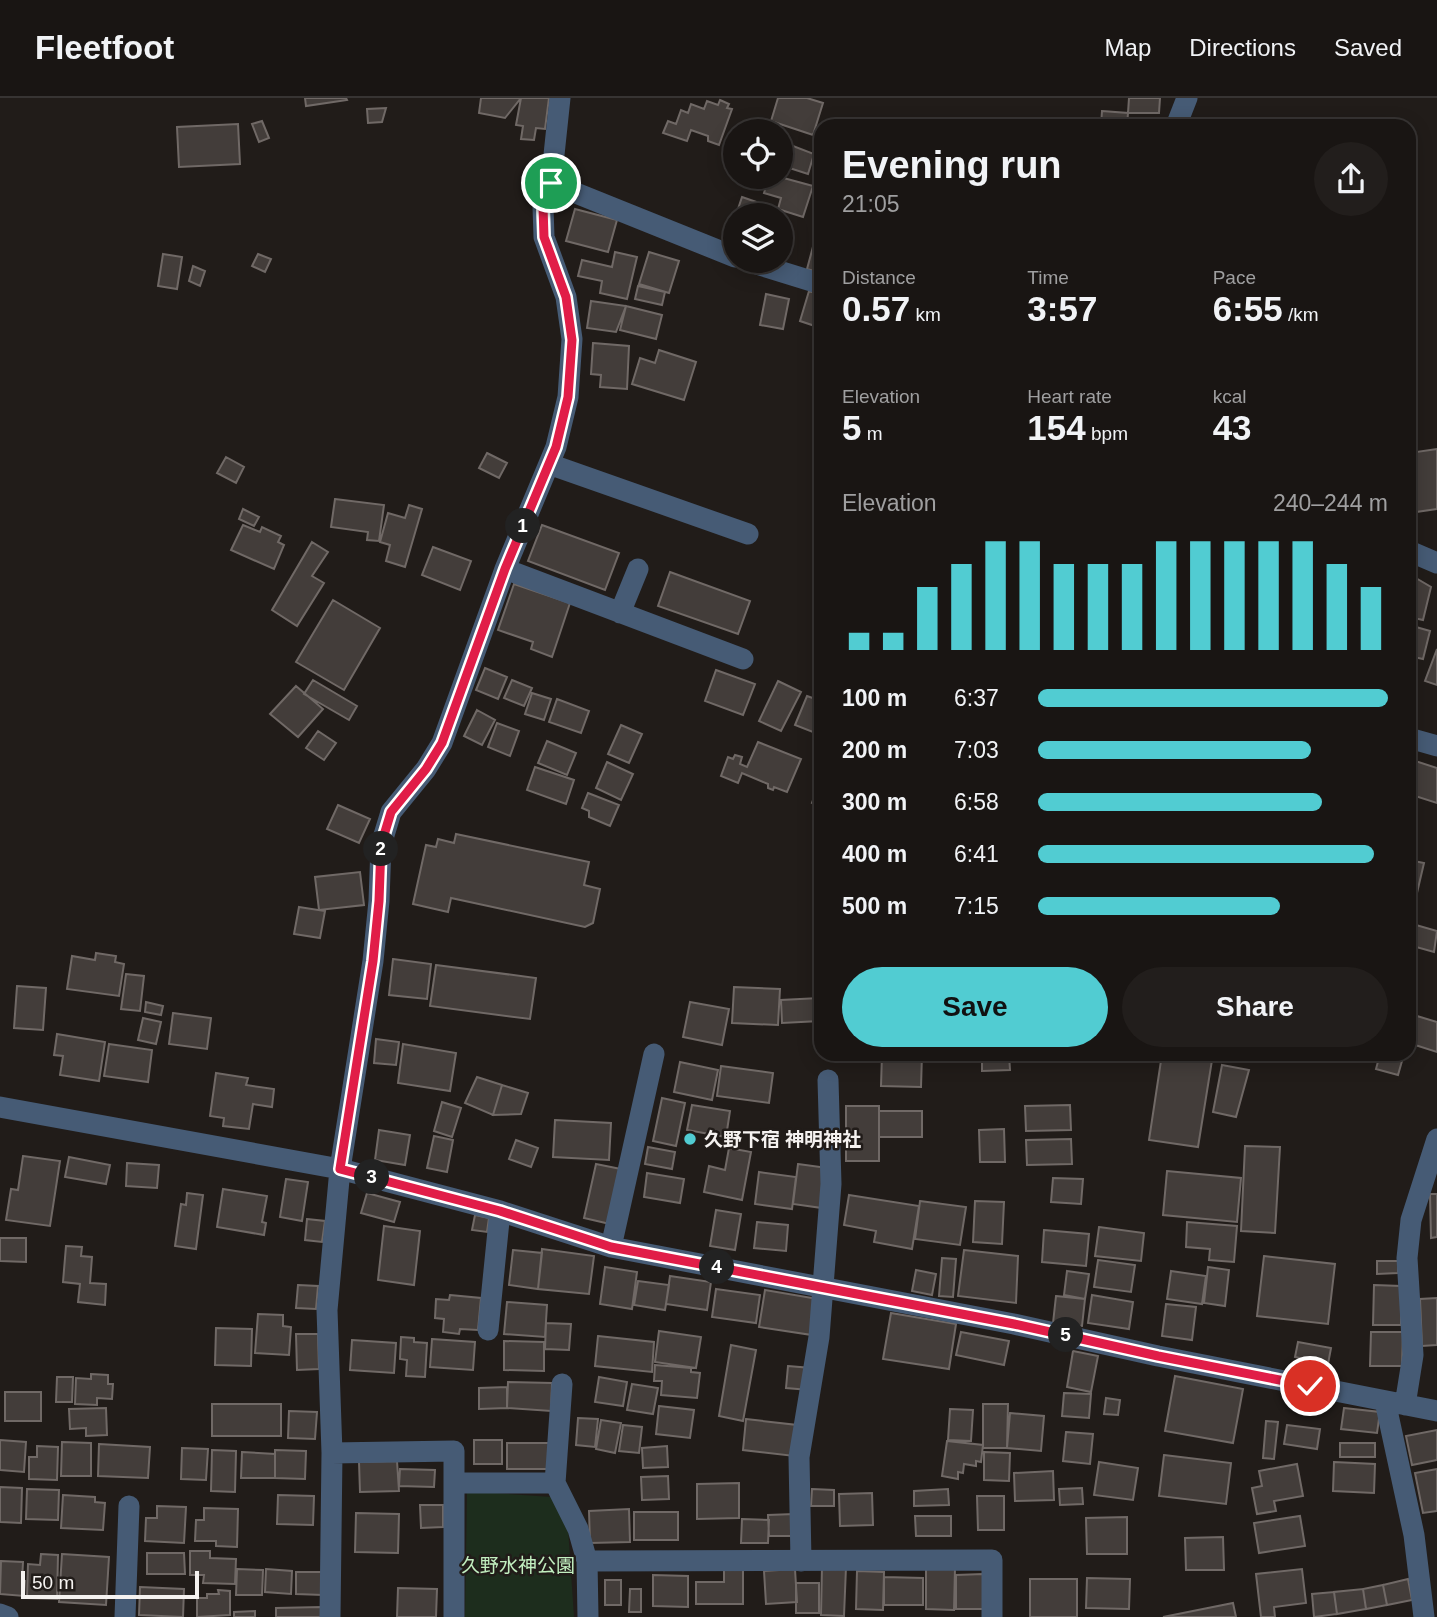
<!DOCTYPE html>
<meta charset="utf-8">
<style>
body{margin:0;font-family:Helvetica,"Noto Sans JP",sans-serif;background:#221e1c;color:#f1f3f6;height:100vh;display:flex;flex-direction:column;font-size:26px;white-space:nowrap}
*{box-sizing:border-box;margin:0}
p{font-size:23px;color:#9f9fa0}
.icon{flex:none;width:38px;height:38px;fill:none;stroke:currentColor;stroke-width:2;stroke-linecap:round;stroke-linejoin:round}
.map{position:relative;flex:1;overflow:hidden}
.sheet{position:absolute;left:814px;top:21px;width:602px;height:942px;display:flex;flex-direction:column;background:#191513;border-radius:21px;box-shadow:0 4px 18px #0003,0 0 0 2px #373433}
.sheet>*{flex:none}
.controls{position:absolute;left:723px;top:21px;display:grid;gap:14px}
.controls a{display:grid;place-items:center;width:70px;height:70px;border-radius:50%;background:#191513;box-shadow:0 4px 18px #0003,0 0 0 2px #373433;font-size:35px}
.scale{position:absolute;left:21px;bottom:18px;width:178px;box-sizing:border-box;padding-left:7px;border:4px solid #f5f2f0;border-top:0;font-size:19px;line-height:24px;white-space:nowrap;color:#f5f2f0;-webkit-text-stroke:5px #211c19;paint-order:stroke}
.pin{position:absolute;display:grid;place-items:center;width:60px;height:60px;color:#fff;margin:-30px;border:4px solid #fff;border-radius:50%;box-shadow:0 2px 7px #0007}
.km{position:absolute;width:35px;height:35px;margin:-18px;border-radius:50%;background:#222;color:#fff;font-size:19px;line-height:35px;text-align:center}
.round{display:grid;place-items:center;flex:none;width:74px;height:74px;border-radius:37px;background:#221e1c}
.summary{display:flex;align-items:center;justify-content:space-between;height:119px;padding:0 28px}
h1{font-size:38px;font-weight:800;line-height:52px}
.figures{display:grid;grid-template-columns:repeat(3,1fr);gap:10px;height:119px;padding:7px 28px}
.figures div{display:grid;align-content:center}
.figures b{font-size:35px;font-weight:800}
.figures small{font-size:19px;font-weight:400}
.figures p{font-size:19px}
.chart{height:196px;padding:14px 28px}
.chart p{display:flex;justify-content:space-between}
.chart svg{width:100%;height:126px;margin-top:7px;stroke:#51ccd2;stroke-width:6}
.button{display:flex;gap:14px;margin-top:auto;padding:14px 28px}
.button a{flex:1;height:80px;border-radius:42px;background:#51ccd2;color:#111;font-size:28px;font-weight:800;line-height:80px;text-align:center}
.button a+a{background:#221e1c;color:#f1f3f6}
ul{padding:0 28px;list-style:none;font-size:23px}
li{display:grid;grid-template-columns:112px 84px 1fr;align-items:center;height:52px}
li i{height:18px;border-radius:9px;background:#51ccd2}
header{display:flex;align-items:center;gap:42px;box-sizing:border-box;height:98px;padding:0 35px;background:#191513;border-bottom:2px solid #373433}
header strong{font-size:33px}
nav{display:flex;gap:38px;margin-inline-start:auto;font-size:24px}
.map>svg:first-child{display:block}
</style>
<header>
<strong>Fleetfoot</strong>
<nav><a>Map</a><a>Directions</a><a>Saved</a></nav>
</header>
<div class="map">
<svg width="1437" height="1519" viewBox="0 0 1437 1519">
<rect width="100%" height="100%" fill="#211c19"/>
<!-- green -->
<path fill="#1d2d1d" d="M467,1393L566,1400L574,1519H465Z"/>
<!-- building -->
<path fill="#433d3a" stroke="#706966" stroke-width="2" d="M305,0H346L347,2L306,8Z
M481,0H521L505,20L479,15Z
M549,0L545,31L536,30L534,42L521,41L523,28L516,27L521,0Z
M778,0H807L823,5L813,37L771,23Z
M1129,0H1160L1159,15H1128Z
M720,2L729,6L727,10L732,11L719,47L708,43V38L691,32L687,43L663,35L668,23L676,26L681,12L688,15L691,6L704,11L707,3L718,7Z
M386,10L382,24L368,25L367,11Z
M1102,13L1128,15L1127,28H1101Z
M262,23L269,40L259,44L252,26Z
M238,26L240,66L179,69L177,29Z
M780,43L814,56L808,76L780,67Z
M769,79H780L813,88L803,119L778,111L781,100L764,95Z
M742,99L771,109L768,117H736Z
M575,111L617,122L608,154L566,143Z
M818,130H821V175L807,171Z
M615,154L637,159L627,201L600,195L602,183L578,178L582,162L612,169Z
M649,154L679,163L669,195L639,186Z
M163,156L182,159L177,191L158,188Z
M258,156L271,161L265,174L252,168Z
M193,168L205,173L200,188L189,183Z
M638,188L665,194L662,207L635,201Z
M809,193L821,197V230L800,223Z
M766,196L789,201L783,231L760,227Z
M591,203L626,208L616,234L587,230Z
M626,208L662,217L656,241L620,232Z
M593,245L629,248L627,291L600,289L601,277L591,276Z
M659,252L696,264L684,302L632,286L640,260L655,265Z
M1437,351V411L1409,415V355Z
M487,355L507,365L499,380L479,370Z
M226,359L244,369L236,385L217,375Z
M335,401L384,407L379,443L367,442L368,434L331,429Z
M409,407L422,411L405,469L386,463L390,447L380,444L388,415L405,420Z
M243,411L259,419L254,428L239,421Z
M243,427L260,434L262,429L281,438L278,444L284,447L274,471L231,452Z
M542,427L619,455L605,492L528,463Z
M312,444L328,454L312,478L324,485L297,528L272,512Z
M433,449L471,463L460,492L422,477Z
M670,474L750,503L738,536L658,508Z
M1409,476L1431,489L1423,522L1409,519Z
M514,486L570,505L552,559L531,551L533,544L498,532Z
M333,502L380,530L344,592L296,564Z
M1409,527L1430,533L1423,561L1409,558Z
M1437,551V587L1425,583Z
M485,570L507,579L498,601L476,592Z
M716,572L755,586L743,617L705,603Z
M313,582L357,608L349,622L304,596Z
M512,582L532,590L524,608L504,600Z
M778,583L801,594L781,633L759,623Z
M296,588L323,611L298,639L270,616Z
M532,595L551,601L544,622L525,616Z
M807,598L821,603V629L818,636L795,627Z
M557,601L589,613L581,635L549,624Z
M477,612L495,622L482,647L464,638Z
M497,625L519,633L510,658L488,649Z
M621,627L642,636L629,665L608,656Z
M318,633L336,645L324,662L306,650Z
M547,643L576,655L567,677L538,665Z
M758,644L801,661L787,694L774,689L773,692L768,690V686L742,675L738,685L721,678L728,659L733,661L735,657L742,659L740,666L747,669Z
M1409,661L1437,670V705L1409,696Z
M607,664L633,676L621,702L596,690Z
M535,669L574,682L566,706L527,692Z
M821,680V708L812,705Z
M588,695L619,707L610,728L589,719V713L582,710Z
M338,707L370,721L359,745L327,731Z
M456,736L589,764L584,787L600,791L593,825L585,829L451,800L448,814L413,806L426,747L436,749L438,741L454,745Z
M1409,762L1424,765L1417,795L1409,792Z
M360,774L364,807L319,812L315,779Z
M299,809L325,813L320,840L294,836Z
M1409,825L1437,833L1434,854L1409,847Z
M96,855L116,858L115,864L124,866L119,898L67,891L72,858L95,862Z
M393,861L431,866L427,901L389,897Z
M436,867L536,880L530,921L430,908Z
M126,876L144,878L140,913L121,911Z
M17,888L46,890L43,932L14,930Z
M734,889L780,891L778,927L732,925Z
M819,900L820,923L782,925L781,902Z
M146,904L163,908L161,917L145,914Z
M690,904L729,911L722,947L683,939Z
M173,915L211,920L207,951L169,946Z
M1417,918L1437,924V954L1409,945Z
M143,920L161,924L156,946L138,942Z
M57,936L105,944L99,983L60,977L63,958L54,957Z
M376,941L399,944L396,967L374,965Z
M109,946L152,952L148,984L104,978Z
M403,946L456,955L450,993L398,985Z
M882,956H922L921,989L881,988Z
M982,956H1009L1010,972L982,973Z
M1162,956H1213L1198,1049L1149,1042Z
M1380,956H1404L1398,977L1376,971Z
M680,964L718,972L712,1002L674,994Z
M1222,967L1249,972L1236,1019L1213,1014Z
M721,968L773,975L769,1005L717,998Z
M216,975L248,980L246,987L274,991L272,1009L253,1006L249,1031L223,1028L224,1020L210,1018Z
M477,979L502,987L493,1017L465,1005Z
M502,987L528,995L521,1016L493,1017Z
M662,1000L685,1005L676,1048L653,1043Z
M442,1004L461,1010L452,1039L434,1033Z
M692,1007L730,1013L726,1039L687,1032Z
M1070,1007L1071,1032L1026,1033L1025,1008Z
M846,1008H879V1063H846Z
M879,1013H922V1039H879Z
M555,1022L611,1025L609,1062L553,1059Z
M1004,1031L1005,1064H980L979,1032Z
M379,1032L410,1037L405,1067L375,1062Z
M434,1038L453,1042L447,1074L427,1070Z
M1071,1041L1072,1066L1027,1067L1026,1042Z
M516,1042L538,1050L531,1069L509,1061Z
M1245,1048L1280,1049L1275,1135L1241,1133Z
M648,1049L675,1054L672,1071L645,1066Z
M729,1050L751,1054L742,1102L704,1094L709,1068L725,1072Z
M23,1058L60,1063L50,1128L6,1122L11,1091L18,1092Z
M69,1059L110,1067L106,1086L65,1079Z
M127,1065L159,1067L157,1090L126,1088Z
M596,1066L621,1071L610,1126L584,1120Z
M798,1066L828,1070L822,1110L793,1106Z
M1167,1073L1241,1080L1237,1124L1163,1117Z
M759,1074L796,1079L792,1111L755,1106Z
M647,1075L684,1081L680,1105L644,1099Z
M1053,1080L1083,1081L1081,1106L1051,1104Z
M286,1081L308,1084L302,1123L280,1119Z
M223,1091L267,1098L262,1124L266,1125L264,1137L217,1129Z
M187,1095L203,1097L196,1151L175,1148L181,1106L186,1107Z
M367,1095L400,1104L394,1124L361,1115Z
M1430,1096H1437V1139L1431,1140Z
M849,1097L919,1108L912,1151L874,1144L876,1133L844,1127Z
M920,1103L966,1109L960,1147L915,1141Z
M975,1103L1004,1104L1002,1146L973,1144Z
M716,1112L741,1116L735,1152L710,1148Z
M475,1117L489,1120L487,1134L472,1132Z
M307,1121L325,1123L322,1144L305,1142Z
M757,1124L788,1127L786,1153L754,1150Z
M1187,1124L1237,1128L1234,1164L1209,1162L1210,1151L1186,1149Z
M384,1128L420,1133L414,1187L378,1182Z
M1099,1129L1144,1135L1141,1163L1095,1158Z
M1044,1132L1089,1136L1086,1168L1042,1164Z
M0,1140H26V1164L0,1163Z
M66,1148L82,1149L81,1158L92,1159L90,1185L106,1186L105,1207L78,1204L80,1186L63,1184Z
M542,1151L594,1158L589,1196L538,1191Z
M513,1152L542,1155L538,1191L509,1187Z
M964,1152L1018,1158L1016,1205L958,1198Z
M1264,1158L1335,1166L1328,1226L1257,1218Z
M942,1160L956,1161L953,1199L939,1198Z
M1098,1162L1135,1167L1131,1194L1094,1189Z
M1377,1163H1398V1175L1377,1176Z
M605,1169L637,1174L632,1211L600,1206Z
M1208,1169L1229,1172L1225,1208L1204,1205Z
M916,1172L936,1176L932,1197L912,1193Z
M1067,1173L1089,1176L1085,1201L1064,1197Z
M1171,1173L1206,1178L1202,1206L1167,1201Z
M670,1178L711,1184L707,1212L666,1206Z
M638,1183L669,1187L665,1212L634,1207Z
M298,1187L318,1188L316,1211L296,1210Z
M1374,1187L1401,1188V1227H1373Z
M716,1191L760,1197L756,1225L712,1219Z
M765,1192L818,1201L812,1237L759,1229Z
M450,1197L481,1200L478,1232L460,1231L459,1236L443,1234L444,1221L435,1220L436,1201L449,1202Z
M1092,1197L1133,1204L1129,1231L1088,1225Z
M1056,1198L1085,1201L1082,1228L1053,1225Z
M1437,1200V1247L1422,1248L1420,1201Z
M507,1204L547,1207L545,1239L504,1236Z
M1166,1206L1196,1209L1192,1242L1162,1238Z
M891,1215L956,1226L949,1271L883,1261Z
M258,1216L283,1217V1228L291,1229L289,1257L255,1255Z
M546,1225L571,1226L569,1252L545,1251Z
M216,1230L252,1231L251,1268L215,1267Z
M659,1233L701,1239L696,1270L655,1264Z
M961,1234L1009,1243L1004,1267L956,1257Z
M1371,1234H1403L1402,1268H1370Z
M296,1236H318L319,1271L297,1272Z
M598,1238L654,1244L652,1274L595,1268Z
M401,1239L414,1240V1244L427,1245L425,1279L406,1278L407,1262L400,1261Z
M432,1241L475,1244L473,1272L430,1269Z
M352,1242L396,1245L394,1275L350,1272Z
M504,1243L544,1244V1273L504,1272Z
M1298,1244L1331,1250L1328,1266L1295,1259Z
M731,1247L756,1252L743,1323L719,1318Z
M1073,1253L1098,1258L1091,1294L1067,1289Z
M655,1267L691,1270V1274L700,1275L697,1300L661,1297L662,1283H654Z
M788,1268L811,1270L809,1292L786,1290Z
M91,1276L108,1277V1286H113L112,1301L97,1300V1307L75,1306L76,1280L91,1281Z
M1175,1278L1243,1291L1233,1345L1165,1333Z
M57,1279H73L72,1304H56Z
M599,1279L627,1284L623,1308L595,1304Z
M508,1284L552,1285L551,1313L507,1310Z
M632,1286L658,1290L653,1316L627,1312Z
M507,1289V1310L479,1311V1290Z
M5,1294H41V1323H5Z
M1064,1295L1091,1296L1089,1320L1062,1318Z
M1106,1300L1120,1302L1118,1317L1104,1316Z
M212,1306H281V1338H212Z
M983,1306H1008L1007,1350H983Z
M659,1308L694,1312L690,1340L656,1336Z
M106,1310L107,1337L86,1338V1330L70,1331L69,1311Z
M1344,1310L1380,1314L1377,1335L1341,1331Z
M950,1311L973,1312L971,1343L948,1342Z
M289,1313L317,1314L315,1341L288,1340Z
M1010,1315L1044,1318L1041,1353L1007,1350Z
M578,1320L598,1321L595,1349L576,1347Z
M746,1321L797,1327L794,1358L743,1352Z
M601,1322L621,1325L615,1355L596,1351Z
M1266,1323L1278,1324L1274,1361L1263,1360Z
M623,1327L642,1329L639,1355L619,1353Z
M1287,1327L1320,1331L1317,1351L1284,1346Z
M1437,1332V1362L1412,1367L1406,1338Z
M1066,1334L1093,1336L1090,1366L1063,1363Z
M0,1342L26,1344L24,1374L0,1372Z
M474,1342H502V1366H474Z
M947,1343L983,1347L981,1364L976,1363V1368L964,1366L963,1375L958,1374V1381L942,1378Z
M62,1344L91,1345V1378H61Z
M507,1345H550V1371H507Z
M1340,1345H1375V1359H1340Z
M99,1346L150,1349L148,1380L98,1378Z
M37,1348L58,1349L57,1382L29,1381V1359H37Z
M667,1348L668,1369L643,1370L642,1350Z
M182,1350L208,1351L206,1382L181,1381Z
M212,1352L236,1353L235,1394L211,1393Z
M275,1352L306,1353L305,1381L275,1380Z
M242,1354L275,1356V1380H241Z
M984,1354L1010,1355L1009,1383L984,1382Z
M1164,1357L1231,1365L1226,1406L1159,1398Z
M397,1363L399,1393L360,1394L359,1364Z
M1099,1364L1138,1370L1133,1402L1094,1397Z
M1334,1364L1375,1366L1374,1395L1333,1393Z
M1297,1366L1303,1398L1274,1403L1276,1413L1257,1416L1252,1390L1262,1388L1259,1373Z
M400,1371L435,1372L434,1389L399,1388Z
M1437,1371V1413L1423,1415L1415,1375Z
M1053,1373L1054,1402L1015,1403L1014,1375Z
M668,1378L669,1401L642,1402L641,1379Z
M739,1385V1420L697,1421V1386Z
M0,1389L22,1390L21,1425L0,1424Z
M1082,1390L1083,1406L1060,1407L1059,1391Z
M27,1391L59,1392L58,1422L26,1421Z
M812,1391L834,1392V1408H811Z
M948,1391L949,1407L914,1408V1393Z
M872,1395L873,1427L840,1428L839,1396Z
M63,1397L95,1399V1404L105,1405L103,1432L61,1430Z
M278,1397L314,1398L313,1427L277,1426Z
M977,1398H1004V1432H978Z
M420,1407H443V1429L421,1430Z
M157,1408L186,1409L184,1445L145,1443L146,1420H157Z
M204,1410L238,1411L237,1449L216,1448V1443H195L196,1422H204Z
M629,1411L630,1444L590,1445L589,1413Z
M634,1414H678V1442H634Z
M356,1415L399,1416L398,1455L355,1454Z
M794,1416V1438H769L768,1417Z
M915,1418H951V1438H916Z
M1300,1418L1305,1448L1259,1455L1254,1425Z
M1127,1419V1456H1087L1086,1420Z
M742,1421L769,1422L768,1445H741Z
M1223,1439L1224,1472H1186L1185,1440Z
M190,1453H210V1460L236,1461L235,1486L203,1485L204,1477H190Z
M147,1455H184L185,1476H147Z
M41,1456L58,1457L57,1501L27,1500L28,1466L40,1467Z
M62,1456L109,1459L106,1507L59,1504Z
M1,1463L23,1464L22,1483H25L24,1498L0,1496Z
M822,1468L846,1469L844,1518L821,1517Z
M926,1469L955,1470L954,1512L926,1511Z
M237,1471L263,1472L262,1497H236Z
M266,1471L292,1473L291,1496L265,1494Z
M724,1471H743V1506H696V1484H724Z
M795,1471L797,1504L766,1506L764,1473Z
M1302,1471L1306,1505L1274,1509L1275,1519H1261L1256,1476Z
M857,1473L884,1474L883,1512L856,1511Z
M296,1474H324L323,1497L296,1496Z
M983,1476V1511H956V1477Z
M653,1477L688,1478V1509L653,1508Z
M884,1479L923,1480V1507H884Z
M1087,1480L1130,1481L1129,1511L1086,1510Z
M1030,1481H1077V1519H1030Z
M1408,1481L1412,1502L1387,1507L1383,1487Z
M605,1482H621V1507H605Z
M796,1485H819V1515H796Z
M1383,1487L1387,1507L1366,1511L1363,1491Z
M140,1489L184,1491L183,1519L139,1517Z
M398,1490L437,1491L436,1519H397Z
M630,1491H641V1514H629Z
M1363,1491L1366,1511L1337,1516L1334,1494Z
M218,1492L230,1493V1517L197,1519V1500H207V1496H219Z
M1334,1494L1337,1516L1314,1519L1312,1496Z
M1233,1505L1236,1519H1163Z
M321,1509V1519H276V1510Z
M255,1513V1519H234V1514Z"/>
<g fill="none" stroke-linecap="round" stroke-linejoin="round">
<!-- minor -->
<path stroke="#465b75" stroke-width="21" d="M1176,28L1187,0
M551,85L560,0
M747,163L821,186
M549,366L748,436
M1409,453L1437,465
M505,471L743,561
M620,515L638,471
M1409,640L1437,648
M0,1009L340,1071L500,1113L611,1149L1014,1226L1158,1258L1437,1313
M611,1149L654,956
M488,1232L500,1113
M1385,1303L1414,1437L1424,1519
M1405,1307L1413,1257L1407,1160L1411,1122L1437,1041
M332,1355L454,1353V1385H555L578,1431L587,1463L588,1519
M555,1385L562,1286
M587,1463L992,1462V1519
M801,1463L799,1359L819,1239L831,1086L828,982
M0,1516L8,1519
M125,1519L129,1408
M330,1519L332,1355L327,1212L340,1071L373,863L379,803L381,747L391,714L426,671L442,645L505,471L556,349L568,299L572,241L566,199L544,139L543,109L551,85L735,159
M454,1519V1385"/>
</g>
<g fill="none" stroke-linecap="round" stroke-linejoin="round">
<defs>
<path id="route" d="M551,85L543,109L544,139L566,199L572,242L568,299L556,349L505,471L442,645L426,671L391,714L381,747L379,803L373,863L340,1071L500,1113L611,1149L1014,1226L1158,1258L1310,1288"/>
</defs>
<!-- route casing -->
<use href="#route" stroke="#fff" stroke-width="14"/>
<!-- route -->
<use href="#route" stroke="#e11d48" stroke-width="9"/>
</g>
<!-- markers -->
<circle fill="#51ccd2" stroke="#211c19" stroke-width="2.5" cx="690" cy="1041" r="7"/>
<g text-anchor="middle" dominant-baseline="central" stroke-width="5" stroke-linejoin="round" paint-order="stroke">
<!-- poi labels -->
<g font-size="19" font-weight="bold" fill="#f5f2f0" stroke="#211c19" text-anchor="start">
<text x="704" y="1041">久野下宿 神明神社</text>
</g>
<!-- park labels -->
<g font-size="19" fill="#c2efc0" stroke="#211c19">
<text x="518" y="1467">久野水神公園</text>
</g>
</g>
</svg>
<div class="controls">
<a><svg class="icon" aria-label="locate" viewBox="0 0 24 24"><circle cx="12" cy="12" r="6"/><path d="M12 2v4M12 18v4M2 12h4M18 12h4"/></svg></a>
<a><svg class="icon" aria-label="layers" viewBox="0 0 24 24"><path d="M12 4l9 5-9 5-9-5zM3 14l9 5 9-5"/></svg></a>
</div>
<div class="scale">50 m</div>
<div class="pin" style="left:551px;top:85px;background:#1e9e55"><svg class="icon" aria-label="arrive" viewBox="0 0 24 24"><path d="M6 21V4h12l-3 4 3 4H6"/></svg></div>
<div class="pin" style="left:1310px;top:1288px;background:#d93025"><svg class="icon" aria-label="check" viewBox="0 0 24 24"><path d="M5 12l5 5 9-10"/></svg></div>
<b class="km" style="left:523px;top:428px">1</b>
<b class="km" style="left:381px;top:751px">2</b>
<b class="km" style="left:372px;top:1079px">3</b>
<b class="km" style="left:717px;top:1169px">4</b>
<b class="km" style="left:1066px;top:1237px">5</b>
<section class="sheet">
<div class="summary"><div><h1>Evening run</h1><p>21:05</p></div><a class="round"><svg class="icon" aria-label="share" viewBox="0 0 24 24"><path d="M12 15V3M7 8l5-5 5 5M5 13v7h14v-7"/></svg></a></div>
<div class="figures">
<div><p>Distance</p><b>0.57<small> km</small></b></div>
<div><p>Time</p><b>3:57</b></div>
<div><p>Pace</p><b>6:55<small> /km</small></b></div>
</div>
<div class="figures">
<div><p>Elevation</p><b>5<small> m</small></b></div>
<div><p>Heart rate</p><b>154<small> bpm</small></b></div>
<div><p>kcal</p><b>43</b></div>
</div>
<div class="chart"><p><span>Elevation</span>240–244 m</p>
<svg viewBox="0 0 160 44" preserveAspectRatio="none"><path d="M5 44V38M15 44V38M25 44V22M35 44V14M45 44V6M55 44V6M65 44V14M75 44V14M85 44V14M95 44V6M105 44V6M115 44V6M125 44V6M135 44V6M145 44V14M155 44V22"/></svg>
</div>
<ul>
<li><b>100 m</b>6:37<i style="width:100%"></i></li>
<li><b>200 m</b>7:03<i style="width:78%"></i></li>
<li><b>300 m</b>6:58<i style="width:81%"></i></li>
<li><b>400 m</b>6:41<i style="width:96%"></i></li>
<li><b>500 m</b>7:15<i style="width:69%"></i></li>
</ul>
<div class="button"><a>Save</a><a>Share</a></div>
</section>
</div>
